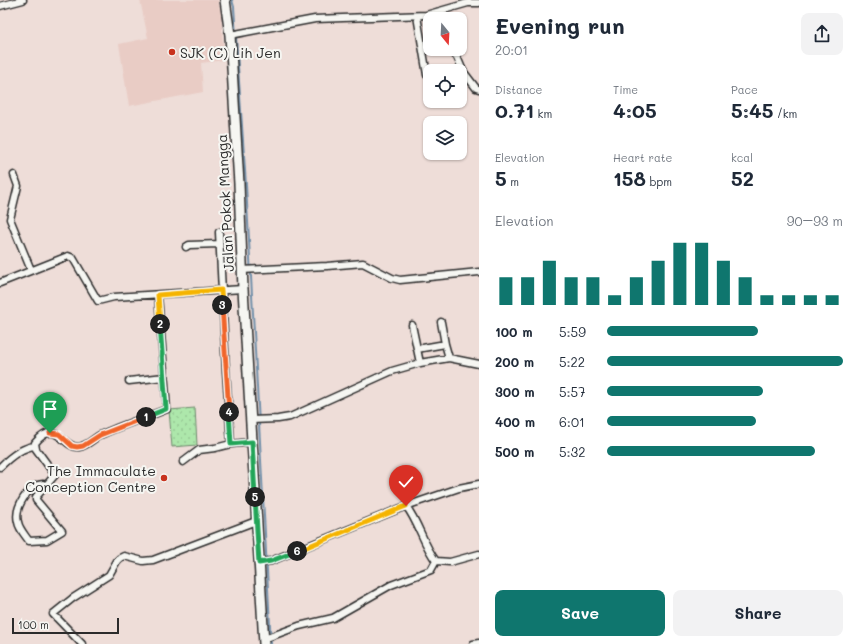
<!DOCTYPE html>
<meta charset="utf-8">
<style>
body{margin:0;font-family:Mali,sans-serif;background:#f2f2f3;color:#1f2937;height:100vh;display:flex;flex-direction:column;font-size:15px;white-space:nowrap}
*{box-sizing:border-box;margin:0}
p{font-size:13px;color:#747a83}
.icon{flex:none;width:22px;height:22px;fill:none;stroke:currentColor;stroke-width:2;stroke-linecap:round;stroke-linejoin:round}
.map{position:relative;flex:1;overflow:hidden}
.details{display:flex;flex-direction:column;background:#fff;width:380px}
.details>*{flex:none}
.needle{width:26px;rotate:162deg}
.buttons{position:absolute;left:423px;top:12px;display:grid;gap:8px}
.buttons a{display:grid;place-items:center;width:44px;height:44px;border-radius:8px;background:#fff;box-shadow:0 1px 3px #0004;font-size:20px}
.scale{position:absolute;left:12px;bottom:10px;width:107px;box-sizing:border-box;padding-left:4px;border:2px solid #2b2b2b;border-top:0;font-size:11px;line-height:14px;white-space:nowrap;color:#2b2b2b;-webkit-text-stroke:3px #f6f6f2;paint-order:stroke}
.pin{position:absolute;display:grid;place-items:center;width:34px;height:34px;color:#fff;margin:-41px -17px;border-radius:50% 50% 50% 0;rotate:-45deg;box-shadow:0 0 4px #0007}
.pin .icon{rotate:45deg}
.km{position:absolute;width:20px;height:20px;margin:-10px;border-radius:50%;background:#222;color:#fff;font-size:11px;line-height:20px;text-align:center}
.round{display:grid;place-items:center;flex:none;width:42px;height:42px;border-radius:8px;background:#f2f2f3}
.summary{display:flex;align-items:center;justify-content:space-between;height:68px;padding:0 16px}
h1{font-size:22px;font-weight:700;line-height:30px}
.metrics{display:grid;grid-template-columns:repeat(3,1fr);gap:6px;height:68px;padding:4px 16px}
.metrics div{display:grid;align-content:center}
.metrics b{font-size:20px;font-weight:700}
.metrics small{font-size:11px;font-weight:400}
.metrics p{font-size:11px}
.chart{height:112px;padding:8px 16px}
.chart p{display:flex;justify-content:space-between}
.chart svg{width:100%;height:72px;margin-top:4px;stroke:#0f766e;stroke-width:6}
.action{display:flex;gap:8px;margin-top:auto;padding:8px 16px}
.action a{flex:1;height:46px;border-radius:8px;background:#0f766e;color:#fff;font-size:16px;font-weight:700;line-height:46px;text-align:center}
.action a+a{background:#f2f2f3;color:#1f2937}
ul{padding:0 16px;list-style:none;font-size:13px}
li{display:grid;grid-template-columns:64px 48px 1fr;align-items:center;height:30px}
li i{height:10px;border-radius:5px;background:#0f766e}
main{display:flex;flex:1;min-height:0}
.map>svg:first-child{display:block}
</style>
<main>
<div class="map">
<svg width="479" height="644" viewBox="0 0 479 644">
<defs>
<pattern id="park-dots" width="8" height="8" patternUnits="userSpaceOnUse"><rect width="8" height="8" fill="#ade7ab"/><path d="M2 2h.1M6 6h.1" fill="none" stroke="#95c693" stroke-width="1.8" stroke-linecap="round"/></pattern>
</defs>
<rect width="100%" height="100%" fill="#eeddd8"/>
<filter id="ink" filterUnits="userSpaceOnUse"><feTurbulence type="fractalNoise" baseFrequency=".025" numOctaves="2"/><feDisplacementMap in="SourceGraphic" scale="8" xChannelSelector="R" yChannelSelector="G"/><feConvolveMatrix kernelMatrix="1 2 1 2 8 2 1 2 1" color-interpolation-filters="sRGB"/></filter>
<g filter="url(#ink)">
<!-- built -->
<path fill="#e9ccc5" d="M140,0H218L221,13L224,60L201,63L203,92L129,106L119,44L148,38Z"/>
<!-- park -->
<path fill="url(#park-dots)" stroke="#6c896b" d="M195,408L197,445L172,447L169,410Z"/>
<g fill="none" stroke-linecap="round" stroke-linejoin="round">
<!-- stream -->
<path stroke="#7290aa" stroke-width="2" d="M232,0L234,7L246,185L271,644"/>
<defs>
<path id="minor" d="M0,6L23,0
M417,16L427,75
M230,35L315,19L426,15L468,3H479
M450,49L457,57L463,71L476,88L479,89
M14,175L18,186L10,219L31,270
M219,232L226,371L231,444
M186,247L189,245L219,244
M242,270L327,266L363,263L392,278L400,280L479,272
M0,283L68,256L73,258L98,301L114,297L243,289
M441,322L445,344
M412,325L420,363
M417,349L445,344L449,358
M129,381L164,377
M251,420L278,419L290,417L392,371L420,363L449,358L479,364
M183,462L199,450L215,448L231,444L252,442
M0,467C9,458 22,447 35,446
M45,486L43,484C28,485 14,508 18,522C19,529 25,535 29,541L47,540L62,531L36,500V497L55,475L36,449L35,443C57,417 63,449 79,447C87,446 93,439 100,435C121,425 145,418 167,409L158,295
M406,506C419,523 423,544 436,561L450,562L479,554
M259,563L271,561L406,506L459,488L479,484
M264,639L299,626L333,618L391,585L431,570L436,561
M82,644L53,614L73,598L109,575L117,561L120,558L124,556L143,561L153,560L256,521
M473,644L479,643"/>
<path id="secondary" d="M225,0L230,35L239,184L243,289L264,644"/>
</defs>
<!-- minor casing -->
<use href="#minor" stroke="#2b2b2b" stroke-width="9"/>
<!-- secondary casing -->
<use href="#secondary" stroke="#2b2b2b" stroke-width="12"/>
<!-- minor -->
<use href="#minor" stroke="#f6f6f2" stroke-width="6"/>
<!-- secondary -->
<use href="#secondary" stroke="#f6f6f2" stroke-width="9"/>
</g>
</g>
<g fill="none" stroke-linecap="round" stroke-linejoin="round" filter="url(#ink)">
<defs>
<path id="split-1" d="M50,433L59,434L72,446L77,447L83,446L100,435L146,417"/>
<path id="split-2" d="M146,417L166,409L160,324"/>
<path id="split-3" d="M160,324L158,295L221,290L222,305"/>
<path id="split-4" d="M222,305L229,412"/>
<path id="split-5" d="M229,412L231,444L252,442L255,497"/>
<path id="split-6" d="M255,497L259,563L271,561L297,551"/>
<path id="split-7" d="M297,551L406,506"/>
</defs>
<!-- split-1 casing -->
<use href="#split-1" stroke="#fff" stroke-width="8"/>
<!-- split-2 casing -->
<use href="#split-2" stroke="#fff" stroke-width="8"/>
<!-- split-3 casing -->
<use href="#split-3" stroke="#fff" stroke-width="8"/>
<!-- split-4 casing -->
<use href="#split-4" stroke="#fff" stroke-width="8"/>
<!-- split-5 casing -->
<use href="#split-5" stroke="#fff" stroke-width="8"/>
<!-- split-6 casing -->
<use href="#split-6" stroke="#fff" stroke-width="8"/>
<!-- split-7 casing -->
<use href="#split-7" stroke="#fff" stroke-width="8"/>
<!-- split-1 -->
<use href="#split-1" stroke="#f0652b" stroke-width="5"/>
<!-- split-2 -->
<use href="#split-2" stroke="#22a559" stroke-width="5"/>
<!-- split-3 -->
<use href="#split-3" stroke="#f5b400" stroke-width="5"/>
<!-- split-4 -->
<use href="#split-4" stroke="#f0652b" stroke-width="5"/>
<!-- split-5 -->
<use href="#split-5" stroke="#22a559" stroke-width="5"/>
<!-- split-6 -->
<use href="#split-6" stroke="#22a559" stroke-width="5"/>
<!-- split-7 -->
<use href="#split-7" stroke="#f5b400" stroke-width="5"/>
</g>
<!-- markers -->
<g fill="#c8321e" stroke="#f6f6f2" stroke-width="1.5">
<circle cx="172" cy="52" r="4"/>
<circle cx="164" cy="478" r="4"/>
</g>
<g text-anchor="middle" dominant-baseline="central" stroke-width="4" stroke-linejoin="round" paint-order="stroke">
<!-- poi labels -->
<g font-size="14" fill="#2b2b2b" stroke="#f6f6f2" text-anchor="start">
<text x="180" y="52">SJK (C) Lih Jen</text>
<text x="156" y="470" text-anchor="end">The Immaculate<tspan x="156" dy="16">Conception Centre</tspan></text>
</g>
<!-- street labels -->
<g font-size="14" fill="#2b2b2b" stroke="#f6f6f2">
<text transform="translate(225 203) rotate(-93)">Jalan Pokok Mangga</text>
</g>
</g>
</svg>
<div class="buttons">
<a><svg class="needle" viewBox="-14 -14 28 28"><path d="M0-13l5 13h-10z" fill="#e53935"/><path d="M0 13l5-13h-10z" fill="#747a83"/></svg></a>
<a><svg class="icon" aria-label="locate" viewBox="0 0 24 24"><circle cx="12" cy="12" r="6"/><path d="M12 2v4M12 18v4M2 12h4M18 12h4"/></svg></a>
<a><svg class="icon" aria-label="layers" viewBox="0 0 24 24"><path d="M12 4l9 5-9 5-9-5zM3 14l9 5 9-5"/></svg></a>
</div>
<div class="scale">100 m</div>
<div class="pin" style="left:50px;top:433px;background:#1e9e55"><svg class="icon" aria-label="arrive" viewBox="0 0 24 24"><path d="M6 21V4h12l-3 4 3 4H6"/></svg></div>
<div class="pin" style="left:406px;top:506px;background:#d93025"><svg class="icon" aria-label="check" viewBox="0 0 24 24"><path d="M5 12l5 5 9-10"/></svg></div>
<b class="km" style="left:146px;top:417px">1</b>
<b class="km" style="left:160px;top:324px">2</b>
<b class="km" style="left:222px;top:305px">3</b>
<b class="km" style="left:229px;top:412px">4</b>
<b class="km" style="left:255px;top:497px">5</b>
<b class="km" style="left:297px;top:551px">6</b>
</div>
<section class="details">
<div class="summary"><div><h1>Evening run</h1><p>20:01</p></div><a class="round"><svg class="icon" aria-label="share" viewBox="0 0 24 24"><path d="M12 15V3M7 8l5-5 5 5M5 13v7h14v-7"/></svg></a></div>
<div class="metrics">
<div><p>Distance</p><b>0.71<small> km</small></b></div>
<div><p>Time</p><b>4:05</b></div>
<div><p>Pace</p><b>5:45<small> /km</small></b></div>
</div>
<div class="metrics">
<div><p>Elevation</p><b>5<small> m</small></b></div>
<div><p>Heart rate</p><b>158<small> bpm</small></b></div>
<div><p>kcal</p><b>52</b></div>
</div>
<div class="chart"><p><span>Elevation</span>90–93 m</p>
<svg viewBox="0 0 160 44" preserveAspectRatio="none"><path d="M5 44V27M15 44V27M25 44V17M35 44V27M45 44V27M55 44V38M65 44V27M75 44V17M85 44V6M95 44V6M105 44V17M115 44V27M125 44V38M135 44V38M145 44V38M155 44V38"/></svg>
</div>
<ul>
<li><b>100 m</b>5:59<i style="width:64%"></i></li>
<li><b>200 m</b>5:22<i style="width:100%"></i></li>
<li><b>300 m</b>5:57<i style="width:66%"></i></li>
<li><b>400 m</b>6:01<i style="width:63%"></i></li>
<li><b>500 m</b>5:32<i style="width:88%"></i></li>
</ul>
<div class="action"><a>Save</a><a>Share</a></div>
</section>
</main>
